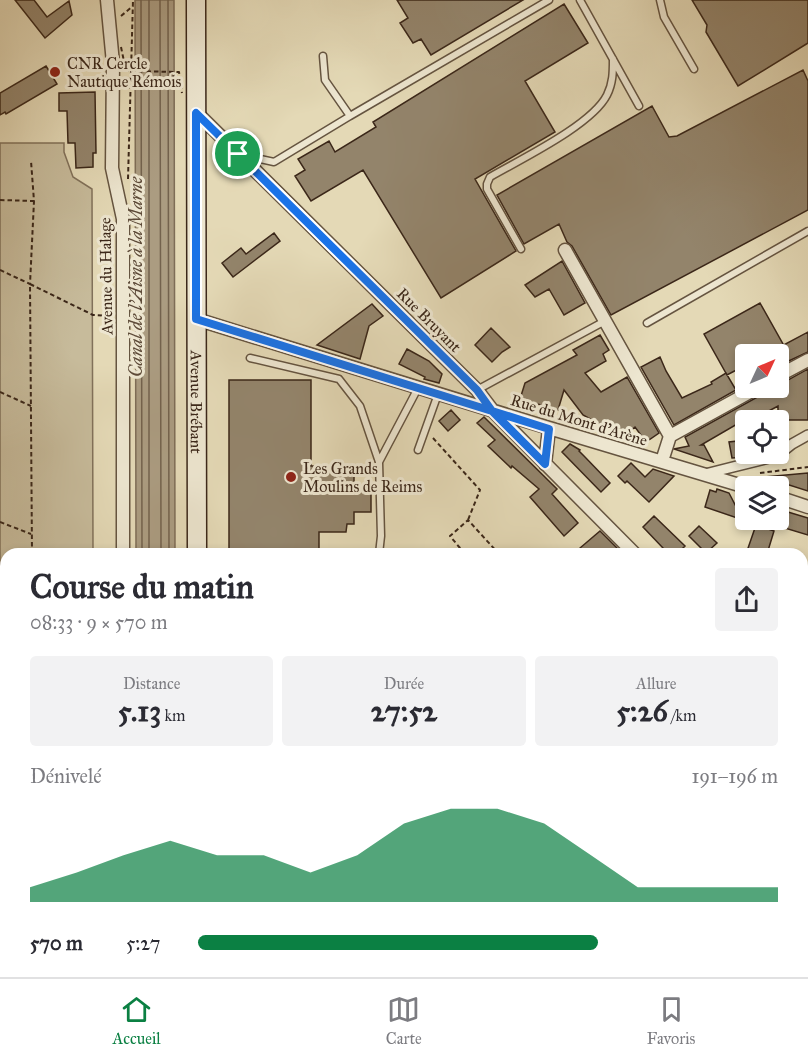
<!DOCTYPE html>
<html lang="fr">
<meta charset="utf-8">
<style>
body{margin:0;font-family:"IM FELL Great Primer",serif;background:#f2f2f3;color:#2b2b33;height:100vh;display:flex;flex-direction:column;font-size:22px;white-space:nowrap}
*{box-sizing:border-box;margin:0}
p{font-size:20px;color:#7c7c81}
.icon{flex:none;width:33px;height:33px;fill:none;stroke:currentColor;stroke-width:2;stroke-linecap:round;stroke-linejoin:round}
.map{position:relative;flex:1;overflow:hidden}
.sheet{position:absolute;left:0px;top:548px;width:808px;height:430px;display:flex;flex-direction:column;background:#fff;border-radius:18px 18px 0 0;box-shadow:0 3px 9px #0003}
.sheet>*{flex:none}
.needle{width:39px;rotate:46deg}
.controls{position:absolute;left:735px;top:344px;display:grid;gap:12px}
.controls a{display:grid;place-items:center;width:54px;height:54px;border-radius:6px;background:#fff;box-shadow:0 3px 9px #0003;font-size:30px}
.pin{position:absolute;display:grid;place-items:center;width:51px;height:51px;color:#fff;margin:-26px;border:3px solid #fff;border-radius:50%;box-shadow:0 2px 6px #0007}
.round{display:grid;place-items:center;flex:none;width:63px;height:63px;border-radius:6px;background:#f2f2f3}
.overview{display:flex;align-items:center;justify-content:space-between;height:102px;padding:0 30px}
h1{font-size:33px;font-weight:700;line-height:45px}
.metrics{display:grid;grid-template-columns:repeat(3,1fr);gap:9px;height:102px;padding:6px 30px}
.metrics div{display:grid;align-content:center;border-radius:6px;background:#f2f2f3;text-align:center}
.metrics b{font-size:30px;font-weight:700}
.metrics small{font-size:16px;font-weight:400}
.metrics p{font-size:16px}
.chart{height:168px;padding:12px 30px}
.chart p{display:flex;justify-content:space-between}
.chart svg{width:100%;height:108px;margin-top:6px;fill:#0b8043;opacity:.7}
ul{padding:0 30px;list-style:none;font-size:20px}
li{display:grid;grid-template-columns:96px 72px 1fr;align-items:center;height:45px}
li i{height:15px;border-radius:8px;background:#0b8043}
.menu{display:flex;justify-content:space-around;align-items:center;height:84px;border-top:2px solid #e1e1e2;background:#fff;font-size:16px;color:#7c7c81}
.menu a{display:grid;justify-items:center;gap:3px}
.menu .on{color:#0b8043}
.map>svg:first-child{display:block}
</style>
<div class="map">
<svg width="808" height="977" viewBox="0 0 808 977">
<rect width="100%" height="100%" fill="#e4d9b6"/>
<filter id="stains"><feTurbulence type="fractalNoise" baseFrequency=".00333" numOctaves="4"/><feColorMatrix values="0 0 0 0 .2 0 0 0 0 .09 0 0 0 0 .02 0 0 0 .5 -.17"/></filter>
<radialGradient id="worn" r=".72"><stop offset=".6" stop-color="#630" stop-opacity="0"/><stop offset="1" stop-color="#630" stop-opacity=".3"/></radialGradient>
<!-- green -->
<path fill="#c7bb9b" stroke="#81715a" stroke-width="1.5" d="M0,143H64V152L73,177L92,189L93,553L6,554V713L0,731Z
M0,737L6,739V972H79V977H0Z"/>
<!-- water -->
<path fill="#ab9c81" stroke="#7e6d57" stroke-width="1.5" d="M135,0H174L175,553H136Z"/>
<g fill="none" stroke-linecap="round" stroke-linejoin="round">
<!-- shore -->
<path stroke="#73624d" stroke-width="1.5" d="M141,0L142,554
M149,0V554
M160,0L161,554
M168,0L169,554"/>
</g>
<!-- building -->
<path fill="#93846b" stroke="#3b2719" stroke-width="1.5" d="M15,0H34L47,17L69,1L72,15L45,38Z
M397,0H523L431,55L421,39L413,43L400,23L408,18Z
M692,0H808V43L738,86L706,32L707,25Z
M564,4L588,43L525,81L555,132L475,179L516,251L441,298L363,170L311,201L295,176L305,170L298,159L329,141L335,152L376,127L373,122Z
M46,66L57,84L6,114L5,112L0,115V93Z
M803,70L808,81V210L611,315L572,246L567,242L559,224L524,244L497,195L652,106L669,137L677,136Z
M95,92L96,153H93V167L76,168L75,143H68L67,111H59V93Z
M274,233L280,241L233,277L222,263L241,248L246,254Z
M562,261L585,303L564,315L549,289L535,297L525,285Z
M760,303L783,344L765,354H746V365L727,375L704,334Z
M372,304L383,316L369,326L360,359L317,345Z
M491,328L510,347L502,352L492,362L475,345Z
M808,332V352L778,366V348Z
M600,335L609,350L603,354L606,361L585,373L601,392L627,377L659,433L646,442L635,427L623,437L615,427L610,430L583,415L564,390L558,410L520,399L525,383L577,355L573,350Z
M407,349L429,361L442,374L439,383L424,379L425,377L399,364Z
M660,357L666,371L682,398L712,384L711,382L726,373L736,390L674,425L641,367Z
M808,369V420H778V406L752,420H744L701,445H704L713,462L674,449L689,446L685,437Z
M229,380H311V466H354V488H371V512H354V524H347L346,532H319V554H229Z
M451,410L460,420L448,431L439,421Z
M484,417L557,489L552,494L578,523L564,536L530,497L539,489L512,466L511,468L488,446L495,440L477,423Z
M746,440V457L732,458L729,442Z
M570,444L580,450L579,451L584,456L610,483L601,492L562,452Z
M631,463L645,477L653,469L674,476L649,502L627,481L625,483L618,476Z
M808,473V491L764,477Z
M717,489L729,493L743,520L705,507L710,490L716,492Z
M778,509L808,518V535L778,526Z
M654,516L685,546L677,554H658L663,548L643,527Z
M756,525L774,531L767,554H746Z
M699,526L717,543L706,553L689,536Z
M600,531L623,554H585L580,548Z"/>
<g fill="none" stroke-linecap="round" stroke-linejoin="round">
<defs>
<path id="service" d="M580,0L639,106
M660,0L664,17L694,69
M350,116L549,0
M242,155L274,162L350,116L325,80L323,56
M521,249L487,189V184L490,177C521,159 592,125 607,95C613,83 613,72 613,59
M647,323L808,231
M250,358L339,379L360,406L379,462
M477,390L605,321
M418,450L438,394
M379,554L381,536L379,462L418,388
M780,972L794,977
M737,977L739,972"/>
<path id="pedestrian" d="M705,474L777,456L792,444L808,435"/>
<path id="minor" d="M107,0L113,63L112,168L123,219V554
M197,113L477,390L493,411L635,554
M565,250L670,436
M196,319L549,428L746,487
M778,376L808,360
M662,461L670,436L759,387
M545,464L549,428
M778,497L808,507
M802,719L808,724
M691,972L706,977"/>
<g id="secondary">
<path id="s1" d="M196,0L197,554"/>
<path d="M199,972V977"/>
</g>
</defs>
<!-- service casing -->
<use href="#service" stroke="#655440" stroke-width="9"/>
<!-- pedestrian casing -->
<use href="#pedestrian" stroke="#655440" stroke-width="12"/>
<!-- minor casing -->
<use href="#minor" stroke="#655440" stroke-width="15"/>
<!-- secondary casing -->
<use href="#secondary" stroke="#3b2719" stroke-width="21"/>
<!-- path -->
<path stroke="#3b2719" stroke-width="2" stroke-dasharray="4.5 3" stroke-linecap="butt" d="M121,16L133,6
M128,179L133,0
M0,200L34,201
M0,270L30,284L34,201L31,161
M0,392L31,406
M433,438L480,490L468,520
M760,473L808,467
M0,522L31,534
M32,554L30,284L93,315L112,316
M465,554L450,536L468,520L499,554
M0,594L6,596
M0,683L6,686
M0,864L6,861
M132,972V977"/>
<!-- service -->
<use href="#service" stroke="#ede6d0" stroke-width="6"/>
<!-- pedestrian -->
<use href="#pedestrian" stroke="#ede6d0" stroke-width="9"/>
<!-- minor -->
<use href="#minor" stroke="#ede6d0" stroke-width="12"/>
<!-- secondary -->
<use href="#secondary" stroke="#ede6d0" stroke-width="18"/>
<!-- path-bridge -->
<path stroke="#3b2719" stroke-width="2" stroke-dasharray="4.5 3" stroke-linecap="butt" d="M121,47L126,71L179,72L182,93"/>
</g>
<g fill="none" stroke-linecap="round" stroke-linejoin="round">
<defs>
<path id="route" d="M238,154L196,113V319L492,411L545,464L549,429L492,411L477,390L238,154"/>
</defs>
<!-- route casing -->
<use href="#route" stroke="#fff" stroke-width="12"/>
<!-- route -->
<use href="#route" stroke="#1a73e8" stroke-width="8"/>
</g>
<!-- markers -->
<g fill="#8f2418" stroke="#ede6d0" stroke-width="2">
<circle cx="55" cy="72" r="6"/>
<circle cx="291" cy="477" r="6"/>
</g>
<g text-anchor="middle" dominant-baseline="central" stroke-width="6" stroke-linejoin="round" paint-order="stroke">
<!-- poi labels -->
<g font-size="16" fill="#3b2719" stroke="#ede6d0" text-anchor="start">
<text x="67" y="63">CNR Cercle<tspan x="67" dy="18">Nautique Rémois</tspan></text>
<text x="303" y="468">Les Grands<tspan x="303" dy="18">Moulins de Reims</tspan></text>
</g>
<!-- street labels -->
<g font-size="16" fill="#3b2719" stroke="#ede6d0">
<text transform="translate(106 276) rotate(-91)">Avenue du Halage</text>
<text transform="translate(429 320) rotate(45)">Rue Bruyant</text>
<text stroke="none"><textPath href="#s1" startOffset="402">Avenue Brébant</textPath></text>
<text transform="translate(579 420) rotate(17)">Rue du Mont d'Arène</text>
</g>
<!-- water labels -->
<g font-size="18" font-style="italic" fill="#5d4a38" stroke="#ede6d0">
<text transform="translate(136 277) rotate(-90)">Canal de l'Aisne à la Marne</text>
</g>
</g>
<rect width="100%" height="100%" filter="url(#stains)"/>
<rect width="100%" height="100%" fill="url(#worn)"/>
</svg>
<div class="controls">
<a><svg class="needle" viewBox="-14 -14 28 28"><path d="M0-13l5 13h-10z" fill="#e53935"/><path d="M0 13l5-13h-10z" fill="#7c7c81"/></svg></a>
<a><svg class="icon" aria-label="locate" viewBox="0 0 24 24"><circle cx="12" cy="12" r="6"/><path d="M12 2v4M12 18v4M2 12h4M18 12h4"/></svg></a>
<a><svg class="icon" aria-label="layers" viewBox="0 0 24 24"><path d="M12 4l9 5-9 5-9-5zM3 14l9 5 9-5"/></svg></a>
</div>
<div class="pin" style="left:238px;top:154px;background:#1e9e55"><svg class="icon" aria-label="arrive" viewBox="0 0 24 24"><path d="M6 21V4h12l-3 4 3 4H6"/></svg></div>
<section class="sheet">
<div class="overview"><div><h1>Course du matin</h1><p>08:33 · 9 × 570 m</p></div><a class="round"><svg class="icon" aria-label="share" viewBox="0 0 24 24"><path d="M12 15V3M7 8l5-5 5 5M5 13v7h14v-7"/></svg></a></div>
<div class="metrics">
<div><p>Distance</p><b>5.13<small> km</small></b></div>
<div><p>Durée</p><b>27:52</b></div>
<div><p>Allure</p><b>5:26<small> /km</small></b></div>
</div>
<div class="chart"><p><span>Dénivelé</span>191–196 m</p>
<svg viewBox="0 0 160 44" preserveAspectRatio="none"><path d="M0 44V38L10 32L20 25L30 19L40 25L50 25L60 32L70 25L80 12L90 6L100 6L110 12L120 25L130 38L140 38L150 38L160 38V44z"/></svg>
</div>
<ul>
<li><b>570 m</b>5:27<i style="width:69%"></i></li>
</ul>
</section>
</div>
<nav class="menu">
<a class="on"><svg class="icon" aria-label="home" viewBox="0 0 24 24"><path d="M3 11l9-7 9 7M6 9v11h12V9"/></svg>Accueil</a>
<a><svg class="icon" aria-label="map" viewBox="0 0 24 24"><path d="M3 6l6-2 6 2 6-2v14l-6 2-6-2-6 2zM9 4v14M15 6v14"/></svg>Carte</a>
<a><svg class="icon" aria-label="saved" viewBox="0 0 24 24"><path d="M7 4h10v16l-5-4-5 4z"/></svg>Favoris</a>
</nav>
